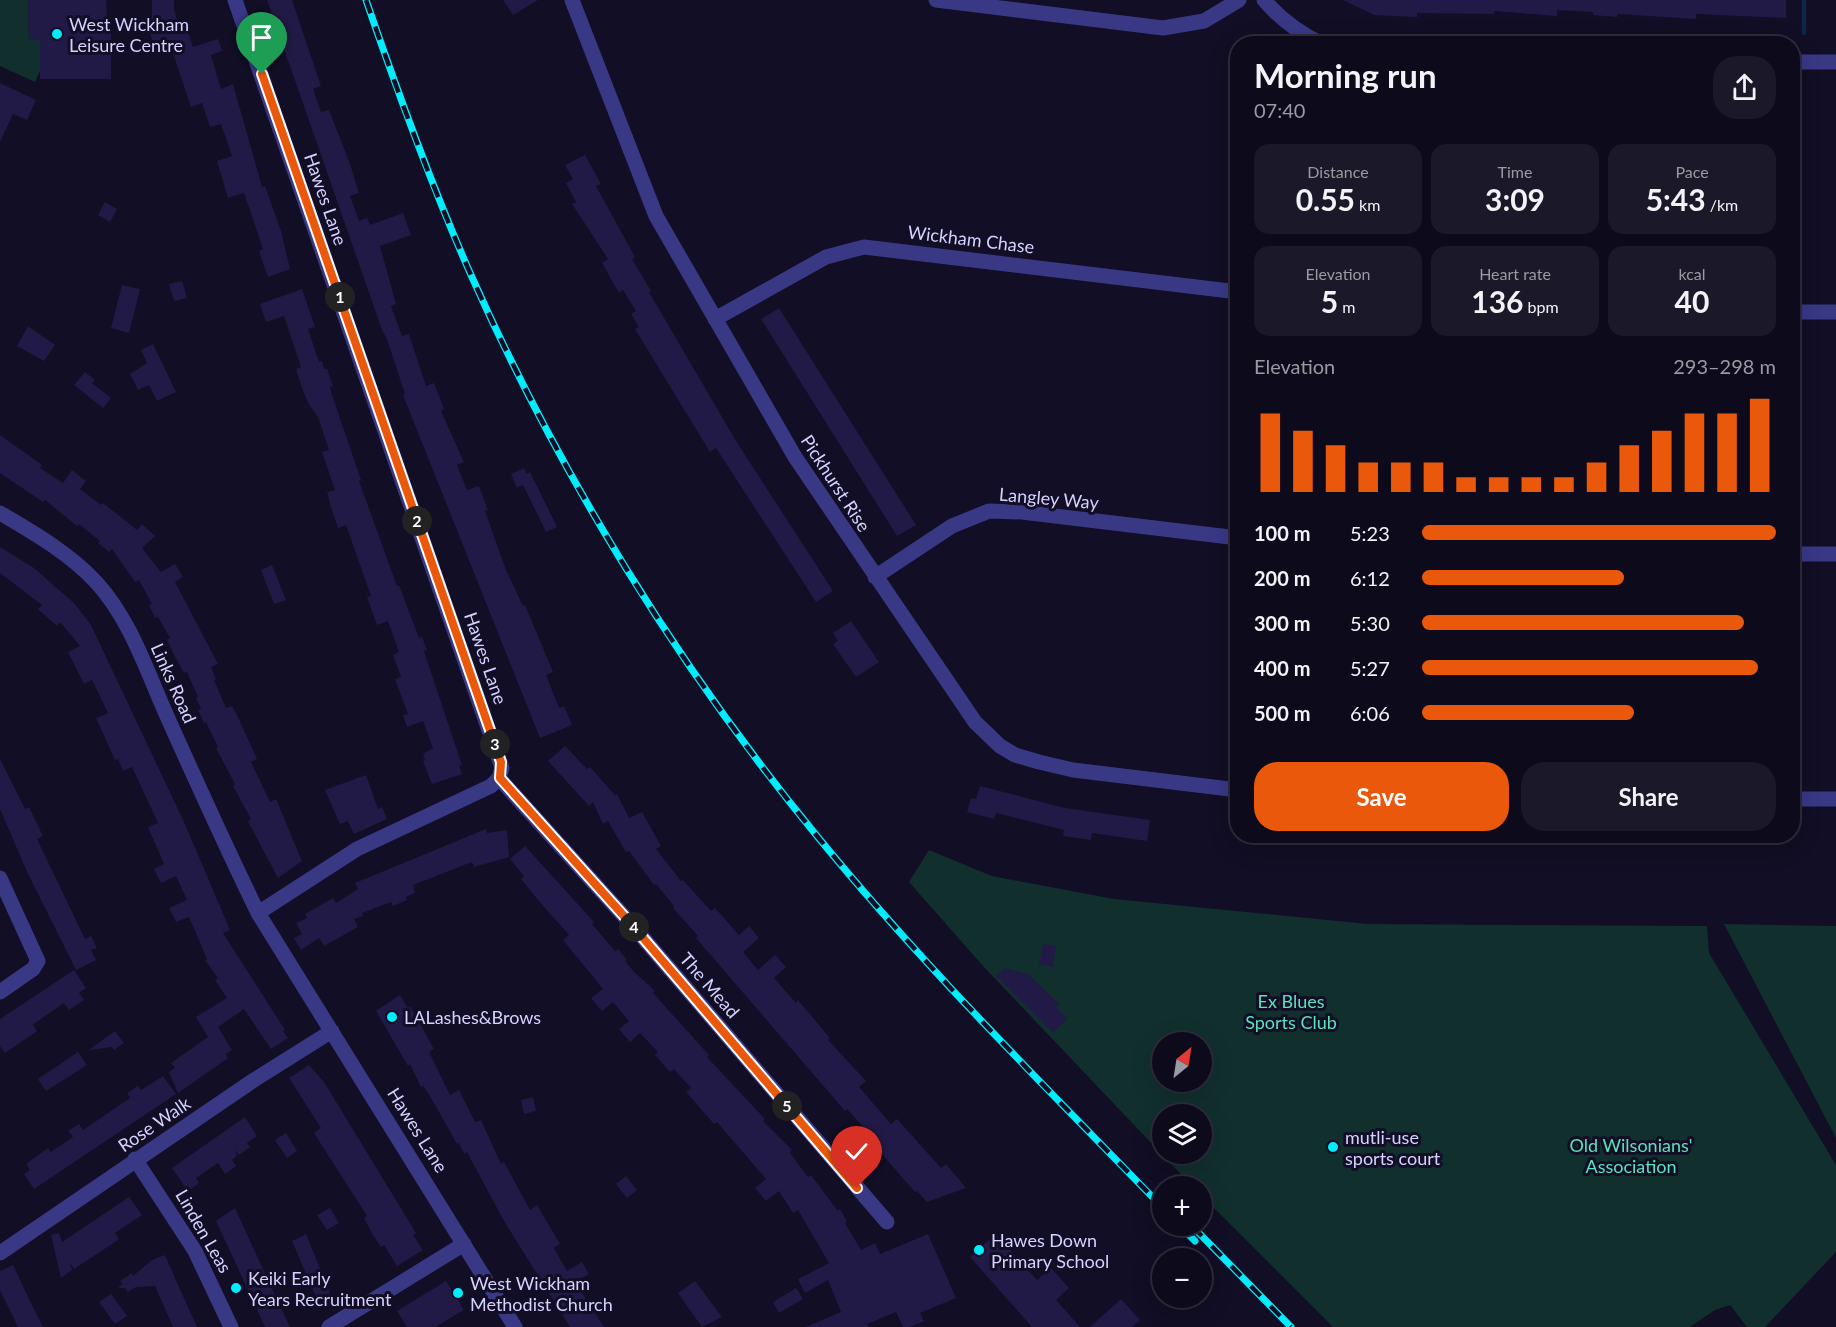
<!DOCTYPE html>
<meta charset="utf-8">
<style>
body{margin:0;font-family:Lato,sans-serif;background:#1b1829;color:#f1f3f6;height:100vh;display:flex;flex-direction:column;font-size:22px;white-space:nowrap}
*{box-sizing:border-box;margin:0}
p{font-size:20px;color:#9a9aa3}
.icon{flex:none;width:33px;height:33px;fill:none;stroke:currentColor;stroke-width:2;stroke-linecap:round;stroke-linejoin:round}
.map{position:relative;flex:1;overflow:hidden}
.sheet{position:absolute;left:1230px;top:36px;width:570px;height:807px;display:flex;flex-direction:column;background:#0d0a1c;border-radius:24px;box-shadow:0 6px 24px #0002,0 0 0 2px #2d2b3b}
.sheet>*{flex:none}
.needle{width:39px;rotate:30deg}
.buttons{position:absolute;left:1152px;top:1032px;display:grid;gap:12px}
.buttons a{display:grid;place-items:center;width:60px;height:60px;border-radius:50%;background:#0d0a1c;box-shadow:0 6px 24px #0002,0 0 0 2px #2d2b3b;font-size:30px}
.pin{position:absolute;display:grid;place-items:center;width:51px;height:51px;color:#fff;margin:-62px -26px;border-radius:50% 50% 50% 0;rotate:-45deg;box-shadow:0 0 6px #0007}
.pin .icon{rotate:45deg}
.km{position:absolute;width:30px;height:30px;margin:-15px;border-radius:50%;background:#222;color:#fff;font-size:16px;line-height:30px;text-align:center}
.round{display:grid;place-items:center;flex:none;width:63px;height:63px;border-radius:24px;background:#1b1829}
.summary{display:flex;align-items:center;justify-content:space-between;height:102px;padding:0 24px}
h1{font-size:33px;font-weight:700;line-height:45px}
.figures{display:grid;grid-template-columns:repeat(3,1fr);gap:9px;height:102px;padding:6px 24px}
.figures div{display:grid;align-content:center;border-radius:15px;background:#1b1829;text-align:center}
.figures b{font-size:30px;font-weight:700}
.figures small{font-size:16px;font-weight:400}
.figures p{font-size:16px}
.chart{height:168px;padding:12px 24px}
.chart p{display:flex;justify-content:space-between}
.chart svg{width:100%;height:108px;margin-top:6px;stroke:#ea580c;stroke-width:6}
.cta{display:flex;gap:12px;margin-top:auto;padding:12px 24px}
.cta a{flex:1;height:69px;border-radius:24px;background:#ea580c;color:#fff;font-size:24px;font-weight:700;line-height:69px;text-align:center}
.cta a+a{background:#1b1829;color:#f1f3f6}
ul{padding:0 24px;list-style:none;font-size:20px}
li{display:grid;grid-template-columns:96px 72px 1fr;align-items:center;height:45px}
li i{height:15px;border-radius:8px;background:#ea580c}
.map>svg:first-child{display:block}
</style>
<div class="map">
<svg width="1836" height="1327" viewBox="0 0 1836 1327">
<rect width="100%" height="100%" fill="#110e25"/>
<!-- green -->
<path fill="#112f2d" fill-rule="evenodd" d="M0,0H28L29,40H40V71L35,82L0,66Z
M929,850L992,876L1114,899L1368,924L1707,926L1709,953L1836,1165V1252L1765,1327H1747L1730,1305L1715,1310L1690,1327H1333L1202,1196V1186H1192L983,966L909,882ZM1162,1042H1202V1082H1162ZM1162,1114H1202V1154H1162Z
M1724,924L1836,926V1138Z"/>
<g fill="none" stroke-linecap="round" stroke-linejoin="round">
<!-- stream -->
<path stroke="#0c264b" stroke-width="4.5" d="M1804,0V33"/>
</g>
<!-- building -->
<path fill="#211a46" d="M28,0H106L107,21H111V79H40V40H29Z
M152,0H174V10L182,34L188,32L193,47L218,39L222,51L211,55L221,89L233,84L262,187L265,186L281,231L290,269L268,277L259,251L263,249L244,193L228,198L217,161L232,156L221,124L210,127L202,103L191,107L172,50L164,52L162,44L154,46L145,17H152Z
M267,0H292L321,86L313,89L321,112L329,110L350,164L359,193L350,196L359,221L367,218L370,225L403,213L411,235L380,246L396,304L391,306L402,336L409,334L426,386L434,383L444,409L441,411L464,462L457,465L467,490L479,486L488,510L485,511L506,570L523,606L525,605L553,672L546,675L559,708L564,706L572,725L540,738L403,395L405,394L387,339L382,330Z
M503,0H538L513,15Z
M1343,0H1786V18L1696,14V19L1617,14V17L1593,15V12L1557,10V16L1494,11V14L1417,13V17L1374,15Z
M0,83L36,100L27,120L13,114L0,142Z
M585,155L601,184L596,186L635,257L632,259L651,291L649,292L736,441L833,591L816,602L716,448L710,452L635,329L639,327L631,314L636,311L623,290L619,293L602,263L608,259L572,204L576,202L566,183L573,179L565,165Z
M105,202L117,209L110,222L98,215Z
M182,281L187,298L174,301L169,284Z
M122,285L140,289L129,333L111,328Z
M302,289L315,327L308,329L319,362L322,361L324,369H327L333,386L330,387L332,395L361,480L359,481L397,586L399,585L419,638L422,637L427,650L424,651L462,765L459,766L462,774L432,784L423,761L425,760L423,754L433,748L423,721L407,727L403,715L408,714L395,679L401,677L393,655L399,652L388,621L377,625L367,597L371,596L346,525L338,528L331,507L327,492L335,490L322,452L329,450L318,417L308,403L301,385L296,369L301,367L284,316L266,322L260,304Z
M779,308L916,525L897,536L761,319Z
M28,326L55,345L44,361L17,346Z
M153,344L176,392L157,401L149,385L138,390L130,374L147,363L141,350Z
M85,372L95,380L92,383L111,398L103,408L74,385Z
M0,435L42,465L40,468L63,483L72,470L86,481L80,489L101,505L103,503L137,530L142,524L155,536L142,548L161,572L175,564L183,577L175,582L218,664L211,667L216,679L214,680L226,708L232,706L236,713L257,759L251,762L270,802L276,799L302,861L278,878L251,827L248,821L251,819L233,786L235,784L216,748L218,747L206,722L204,723L198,710L201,709L196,698L198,697L187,672L184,673L173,653L167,640L170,638L158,617L155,618L149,605L152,604L139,580L135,582L112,549L109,552L98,543L100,541L79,524L77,526L45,500L43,502L0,473Z
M524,468L527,474L530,472L557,527L546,532L523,485L517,488L511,474Z
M0,547L34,568L75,604L91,625L184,822L230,930L223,933L285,1030L283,1031L288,1038L271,1049L244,1009L218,1027L232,1050L226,1054L228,1058L178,1093L169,1072L175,1068L171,1063L208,1037L196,1017L227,998L215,980L218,978L205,960L207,959L189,917L176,922L169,908L187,900L176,876L161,883L154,869L164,864L148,827L158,823L132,767L123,771L118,759L115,760L96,718L108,713L92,680L84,684L68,652L80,646L60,622L57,626L38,609L42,605L0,573Z
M272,565L286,600L274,604L261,570Z
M851,621L879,662L856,677L833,644L838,641L833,633Z
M565,746L587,769L590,767L615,795L617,794L629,818L642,812L661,846L656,849L681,881L683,880L711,911L715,908L739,935L749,926L759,938L743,952L758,970L775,955L786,967L774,978L796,1003L798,1000L830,1038L828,1040L866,1081L859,1087L891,1124L897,1119L941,1168L946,1164L966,1188L927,1202L917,1191L915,1192L861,1130L864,1128L856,1119L847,1109L845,1111L696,938L698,936L673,908L674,906L656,884L654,885L629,851L626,852L608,821L603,824L593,802L589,806L548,761Z
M0,759L25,809L29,807L43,836L37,839L85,939L91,936L97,948L91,950L96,960L76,970L28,874L0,809Z
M366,775L378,809L382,807L387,819L354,834L348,821L340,824L325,790Z
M980,786L1065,808L1150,820L1147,841L1092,833L1091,840L1063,836L1064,830L996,813L994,819L967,812L971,798L976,799Z
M486,829L487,833L507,830L509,857L474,867L472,862L413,885L415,893L406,897L407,900L393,906L391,902L362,913L363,916L354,919L358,927L324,946L319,938L301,950L294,938L302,934L296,923L307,918L305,914L333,898L336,903L358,889L355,883Z
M525,846L594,922L592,924L615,951L618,949L627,960L625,961L635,973L650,986L655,991L653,993L709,1055L707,1057L765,1119L763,1121L792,1150L790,1153L808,1177L811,1175L838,1211L840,1209L847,1221L845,1223L861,1250L875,1243L880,1254L928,1234L956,1298L920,1313L924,1321L910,1327H903L896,1312L867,1324L869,1327H806L841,1312L828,1280L805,1293L798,1279L829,1263L798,1210L793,1213L779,1191L766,1201L755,1188L766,1179L717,1122L714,1124L686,1092L691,1088L674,1069L670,1072L655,1055L658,1052L640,1033L630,1042L619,1029L629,1021L613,1002L602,1011L591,998L603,989L563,940L569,935L538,900L521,879L524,876L510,859Z
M1043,944L1056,946L1053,967L1039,964Z
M1005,968L1028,974L1059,1004L1056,1007L1067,1019L1053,1033L996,976Z
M74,970L86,988L79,993L84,1000L69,1010L64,1003L35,1023L33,1025L37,1031L5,1053L0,1046V1019Z
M400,995L408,1008L410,1006L434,1049L429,1052L450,1095L459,1090L475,1122L481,1120L501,1164L504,1162L530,1210L537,1205L560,1244L554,1248L567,1271L582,1262L589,1274L575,1282L604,1327H570L504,1221L467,1152L464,1154L459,1143L457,1144L430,1096L423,1086L421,1087L410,1064L408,1066L376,1011Z
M115,1031L124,1043L114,1050L112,1047L89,1050Z
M78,1052L87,1065L46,1091L38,1079Z
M309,1065L324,1082L416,1233L413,1235L423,1250L397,1266L384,1245L381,1247L373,1235L364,1218L367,1216L314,1133L321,1128L289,1078Z
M163,1076L176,1094L34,1189L24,1174L30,1170L26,1164L48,1148L51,1152L73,1137L68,1131L79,1124L83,1130L130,1098L127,1093L138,1086L141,1090Z
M533,1097L536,1111L524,1114L521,1100Z
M245,1117L257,1136L247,1143L250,1147L239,1155L236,1150L237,1156L232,1160L236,1166L225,1174L218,1163L196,1178L199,1183L188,1191L172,1168Z
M286,1133L297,1151L287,1158L275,1140Z
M626,1176L637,1190L627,1198L616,1184Z
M129,1197L142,1215L115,1233L119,1239L112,1244L74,1269L70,1263L72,1270L61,1278L51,1235L59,1233L62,1242Z
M235,1208L257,1256L290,1327H265L256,1307L216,1221Z
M330,1208L339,1223L327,1230L317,1215Z
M306,1234L330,1293L317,1299L292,1241Z
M996,1234L1037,1280L1051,1268L1069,1288L1056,1300L1080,1327H1032L970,1257Z
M165,1255L179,1287L197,1327H173L155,1286L136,1287L128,1292L125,1288H118L123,1284L120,1281L132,1273L133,1276L152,1260Z
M13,1265L30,1301L43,1327H18L0,1290V1271Z
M446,1281L464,1310L435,1327H407L397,1311Z
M695,1281L722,1317L702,1327L678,1293Z
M796,1288L803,1299L779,1313L773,1302Z
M111,1294L127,1316L115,1324L99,1302Z
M1121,1299L1140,1320L1132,1327H1090Z"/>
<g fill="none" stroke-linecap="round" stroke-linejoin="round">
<!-- minor -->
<path stroke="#383885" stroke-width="15" d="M235,0L502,768L499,778L491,786L357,849L258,913L515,1327
M572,0L656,216L795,457L975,722L1000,746L1015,755L1039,762L1073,770L1238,790
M936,0L1163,28L1204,21L1239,0
M1264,0C1281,20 1299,33 1322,44
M1792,62H1836
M1792,312H1836
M715,319L826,257L864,247L1238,292
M0,513C33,532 70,554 96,582C130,619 146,669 166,714C196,781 226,847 258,913
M1792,554H1836
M875,577L952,526L989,511L1022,512L1238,538
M499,778L632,925L887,1222
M1792,799H1836
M0,878L38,961L33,969L0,992
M135,1159L195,1251L231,1327
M0,1253L254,1080L332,1031
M329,1327L464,1244"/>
<defs>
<path id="rail" d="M366,0C398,93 431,185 471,275C560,475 678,667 817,836C924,967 1045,1086 1162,1207
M1180,1226L1195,1241
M1192,1226L1291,1327"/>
</defs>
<!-- rail casing -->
<use href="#rail" stroke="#00edfd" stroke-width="7"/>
<!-- rail -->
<use href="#rail" stroke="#110e25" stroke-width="4.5" stroke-dasharray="14" stroke-linecap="butt"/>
</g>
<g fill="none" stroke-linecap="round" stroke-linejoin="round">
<defs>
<path id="route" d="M262,74L501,762L500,778L632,925L857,1188"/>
</defs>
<!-- route casing -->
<use href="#route" stroke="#fff" stroke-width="12"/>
<!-- route -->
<use href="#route" stroke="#ea580c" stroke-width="8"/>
</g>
<!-- markers -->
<g fill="#00edfd" stroke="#110e25" stroke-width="2">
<circle cx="57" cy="34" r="6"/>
<circle cx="392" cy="1017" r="6"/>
<circle cx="1333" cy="1147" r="6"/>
<circle cx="979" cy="1250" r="6"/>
<circle cx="236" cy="1288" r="6"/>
<circle cx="458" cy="1293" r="6"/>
</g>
<g text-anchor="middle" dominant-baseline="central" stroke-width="6" stroke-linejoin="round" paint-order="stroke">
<!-- poi labels -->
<g font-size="18" fill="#d5d2ff" stroke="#110e25" text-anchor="start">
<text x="69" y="24">West Wickham<tspan x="69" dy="21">Leisure Centre</tspan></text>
<text x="404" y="1017">LALashes&amp;Brows</text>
<text x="1345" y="1137">mutli-use<tspan x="1345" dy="21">sports court</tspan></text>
<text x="991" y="1240">Hawes Down<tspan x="991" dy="21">Primary School</tspan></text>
<text x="248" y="1278">Keiki Early<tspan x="248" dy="21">Years Recruitment</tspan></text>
<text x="470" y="1283">West Wickham<tspan x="470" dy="21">Methodist Church</tspan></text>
</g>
<!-- street labels -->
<g font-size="18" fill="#d5d2ff" stroke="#110e25">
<text transform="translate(326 199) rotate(71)">Hawes Lane</text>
<text transform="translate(971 239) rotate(7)">Wickham Chase</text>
<text transform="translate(836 483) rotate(57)">Pickhurst Rise</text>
<text transform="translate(1049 498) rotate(5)">Langley Way</text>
<text transform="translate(486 658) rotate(71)">Hawes Lane</text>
<text transform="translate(174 683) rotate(66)">Links Road</text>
<text transform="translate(710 985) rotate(49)">The Mead</text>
<text transform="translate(154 1124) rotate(-34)">Rose Walk</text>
<text transform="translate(418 1130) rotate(58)">Hawes Lane</text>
<text transform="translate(204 1231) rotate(60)">Linden Leas</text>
</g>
<!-- park labels -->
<g font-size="18" fill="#5ae2bb" stroke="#110e25">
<text x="1291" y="1001">Ex Blues<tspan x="1291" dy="21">Sports Club</tspan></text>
<text x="1631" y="1145">Old Wilsonians'<tspan x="1631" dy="21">Association</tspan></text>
</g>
</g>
</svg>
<div class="buttons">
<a><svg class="needle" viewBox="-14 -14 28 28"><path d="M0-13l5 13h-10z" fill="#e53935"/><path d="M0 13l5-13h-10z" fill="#9a9aa3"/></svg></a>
<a><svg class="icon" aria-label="layers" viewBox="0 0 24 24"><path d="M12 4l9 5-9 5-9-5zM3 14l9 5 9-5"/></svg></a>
<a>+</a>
<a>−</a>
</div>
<div class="pin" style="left:262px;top:74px;background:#1e9e55"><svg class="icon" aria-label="arrive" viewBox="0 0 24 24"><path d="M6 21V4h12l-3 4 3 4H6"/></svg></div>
<div class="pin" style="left:857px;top:1188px;background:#d93025"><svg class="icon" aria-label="check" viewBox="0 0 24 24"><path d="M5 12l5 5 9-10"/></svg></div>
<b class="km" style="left:340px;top:297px">1</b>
<b class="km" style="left:417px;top:521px">2</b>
<b class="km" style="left:495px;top:744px">3</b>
<b class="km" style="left:634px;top:927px">4</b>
<b class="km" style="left:787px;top:1106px">5</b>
<section class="sheet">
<div class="summary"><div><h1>Morning run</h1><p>07:40</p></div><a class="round"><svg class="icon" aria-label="share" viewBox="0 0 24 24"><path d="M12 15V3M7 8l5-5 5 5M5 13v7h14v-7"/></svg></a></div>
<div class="figures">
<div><p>Distance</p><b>0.55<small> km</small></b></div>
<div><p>Time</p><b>3:09</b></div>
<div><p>Pace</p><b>5:43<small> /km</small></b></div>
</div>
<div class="figures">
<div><p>Elevation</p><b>5<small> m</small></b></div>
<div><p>Heart rate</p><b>136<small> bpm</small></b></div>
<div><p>kcal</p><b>40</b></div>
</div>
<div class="chart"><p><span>Elevation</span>293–298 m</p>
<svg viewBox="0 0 160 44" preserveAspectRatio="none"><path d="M5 44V12M15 44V19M25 44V25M35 44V32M45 44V32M55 44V32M65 44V38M75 44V38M85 44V38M95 44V38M105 44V32M115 44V25M125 44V19M135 44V12M145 44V12M155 44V6"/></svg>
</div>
<ul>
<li><b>100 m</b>5:23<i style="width:100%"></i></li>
<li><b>200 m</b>6:12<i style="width:57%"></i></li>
<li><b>300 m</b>5:30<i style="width:91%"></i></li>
<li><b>400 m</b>5:27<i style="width:95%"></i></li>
<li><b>500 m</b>6:06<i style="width:60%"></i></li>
</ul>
<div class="cta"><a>Save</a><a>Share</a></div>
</section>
</div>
